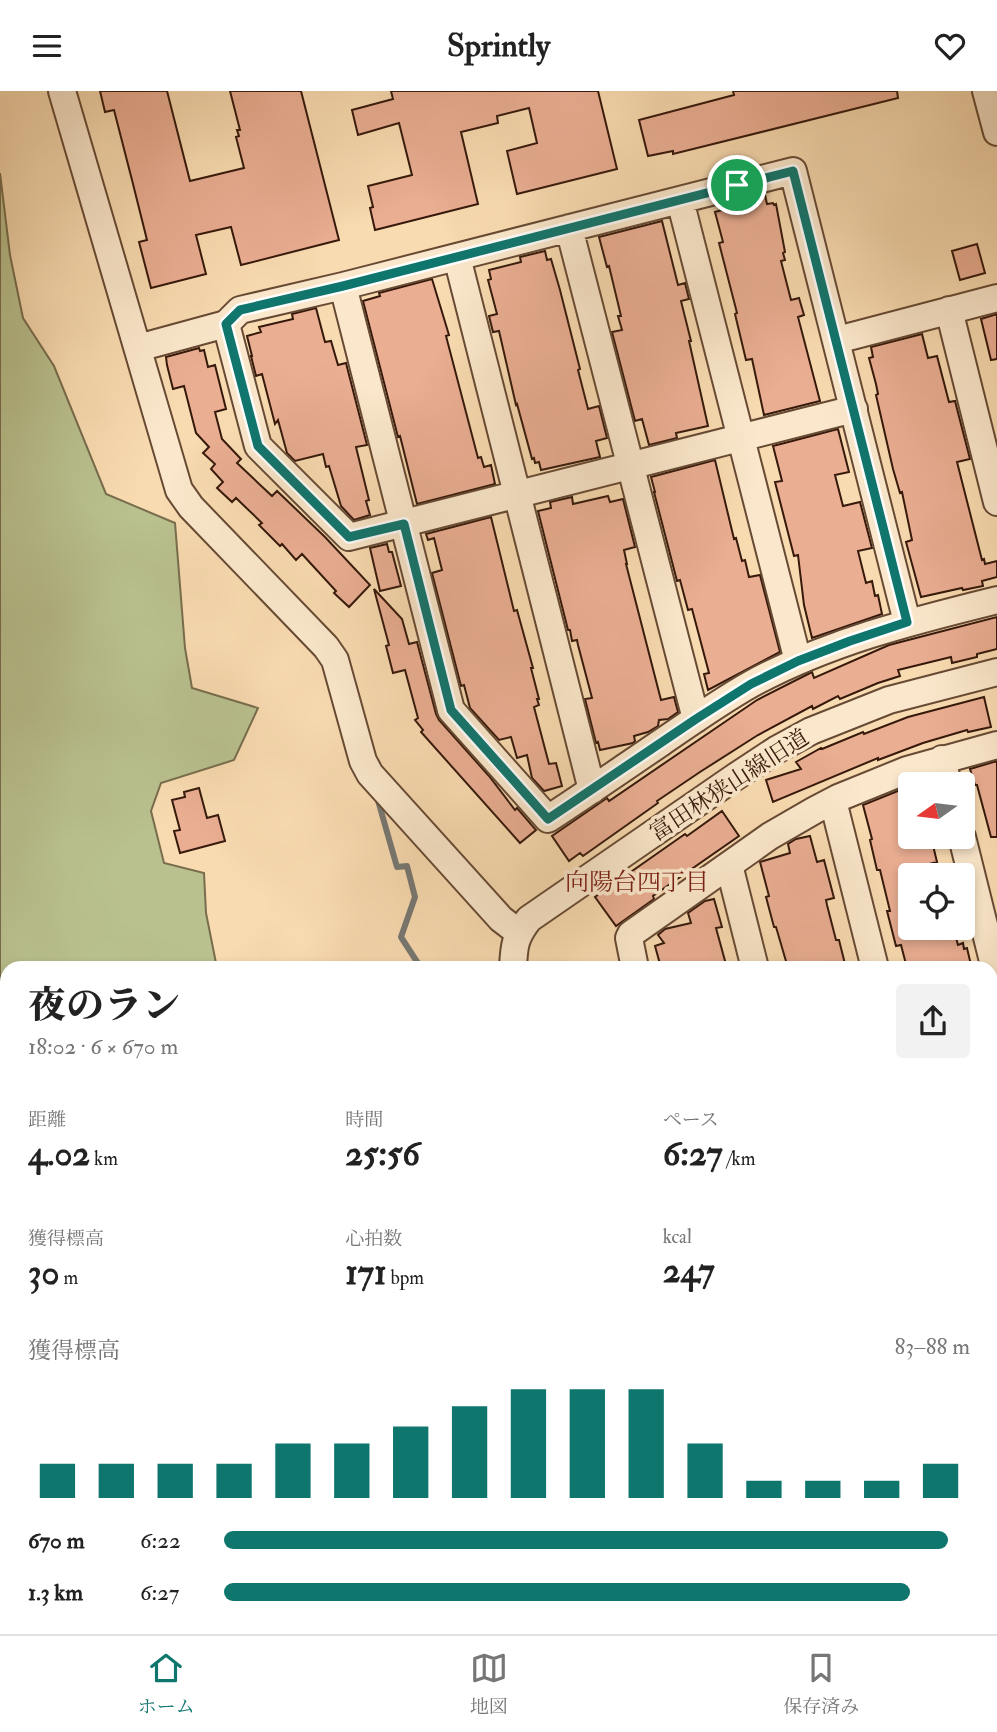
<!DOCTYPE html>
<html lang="ja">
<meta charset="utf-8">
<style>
body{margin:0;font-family:"IM FELL Double Pica","Noto Serif JP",serif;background:#f2f2f2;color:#222;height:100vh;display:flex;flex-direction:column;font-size:26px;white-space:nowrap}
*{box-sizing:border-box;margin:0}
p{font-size:23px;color:#767676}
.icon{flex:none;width:38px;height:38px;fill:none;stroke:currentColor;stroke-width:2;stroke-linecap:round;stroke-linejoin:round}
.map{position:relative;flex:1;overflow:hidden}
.sheet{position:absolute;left:0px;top:870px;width:998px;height:674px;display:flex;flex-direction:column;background:#fff;border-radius:21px 21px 0 0;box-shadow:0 4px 10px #0003}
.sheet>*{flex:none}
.needle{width:46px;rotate:256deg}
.tools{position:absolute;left:898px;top:681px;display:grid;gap:14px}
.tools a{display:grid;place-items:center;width:77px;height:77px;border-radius:7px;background:#fff;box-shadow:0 4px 10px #0003;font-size:35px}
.pin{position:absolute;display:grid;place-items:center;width:60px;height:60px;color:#fff;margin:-30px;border:4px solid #fff;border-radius:50%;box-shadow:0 2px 7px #0007}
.round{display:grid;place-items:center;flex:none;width:74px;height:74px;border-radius:7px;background:#f2f2f2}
.summary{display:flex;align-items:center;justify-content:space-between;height:119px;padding:0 28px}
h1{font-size:38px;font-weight:800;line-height:52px}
.metrics{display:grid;grid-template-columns:repeat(3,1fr);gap:10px;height:119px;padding:7px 28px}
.metrics div{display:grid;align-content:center}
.metrics b{font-size:35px;font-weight:800}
.metrics small{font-size:19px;font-weight:400}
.metrics p{font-size:19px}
.chart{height:196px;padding:14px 28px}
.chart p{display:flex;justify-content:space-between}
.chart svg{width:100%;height:126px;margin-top:7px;stroke:#0f766e;stroke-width:6}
ul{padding:0 28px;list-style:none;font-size:23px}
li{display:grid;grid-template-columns:112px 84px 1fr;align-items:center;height:52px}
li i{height:18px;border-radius:9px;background:#0f766e}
header{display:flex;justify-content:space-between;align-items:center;height:91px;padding:0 28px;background:#fff;font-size:32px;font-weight:800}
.dock{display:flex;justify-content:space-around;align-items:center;height:98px;border-top:2px solid #e0e0e0;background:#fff;font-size:19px;color:#767676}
.dock a{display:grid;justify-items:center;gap:4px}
.dock .current{color:#0f766e}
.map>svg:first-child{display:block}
</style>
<header><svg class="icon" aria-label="menu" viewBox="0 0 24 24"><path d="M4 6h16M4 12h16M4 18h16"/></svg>Sprintly<svg class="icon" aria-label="heart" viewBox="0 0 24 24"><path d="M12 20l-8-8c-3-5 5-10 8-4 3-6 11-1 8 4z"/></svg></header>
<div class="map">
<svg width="997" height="1543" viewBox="0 0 997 1543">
<rect width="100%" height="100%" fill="#f9dbb1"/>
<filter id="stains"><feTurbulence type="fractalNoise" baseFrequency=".00286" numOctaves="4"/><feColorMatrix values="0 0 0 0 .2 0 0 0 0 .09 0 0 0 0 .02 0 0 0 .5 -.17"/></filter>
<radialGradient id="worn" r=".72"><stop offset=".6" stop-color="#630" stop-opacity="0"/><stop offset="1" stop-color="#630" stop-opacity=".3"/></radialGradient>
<!-- green -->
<path fill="#b9c18f" stroke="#786d4d" stroke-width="2" d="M0,82L10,164L23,227L54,275L106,403L175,432L185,557L192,597L258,617L234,669L161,692L151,720L164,772L204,782L206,822L217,877H7V1536L141,1537L142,1543H0Z"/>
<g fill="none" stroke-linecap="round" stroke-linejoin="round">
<!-- stream -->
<path stroke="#777873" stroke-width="6" d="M377,706L397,776L407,775L415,806L401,846L421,877
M254,1543L257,1536"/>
</g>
<!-- building -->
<path fill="#eaae93" stroke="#36190b" stroke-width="2" d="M100,0H167L190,90L244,77L236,46L239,45L237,39H240L230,0H301L339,149L241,174L231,136L196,144L206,183L151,197L139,151L147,149L132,89L114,19L105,21Z
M391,0H598L617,78L517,103L507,60L537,52L529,17L497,25L498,32L461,41L478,113L375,139L370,117L373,116L368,95L412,84L399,32L358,44L352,19L393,8Z
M733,0H897L898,7L673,63V60L648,65L639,29L734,4Z
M765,104L767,113L773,112L774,114L776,113L785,161L783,162L785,169L781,170L791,209L799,207L804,224L798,226L820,310L764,324L752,268L746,269L735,223L737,222L719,152L723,151L715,121L722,119L721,115Z
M662,130L678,194L685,192L689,208L681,210L691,250H689L708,335L676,342L677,347L649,354L642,328L635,330L612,241L622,239L618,225H621L609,175L607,176L599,146Z
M977,153L985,182L960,189L952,160Z
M545,160L547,169L551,168L560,199L580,278L578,279L588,318L599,315L607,347L596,350L600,366L541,379L539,371L535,372L534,367L532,368L517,313L516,314L499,240L493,241L489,225L497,223L488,189L491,188L489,179L521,171L520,166Z
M432,188L449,244L446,245L478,367L481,366L484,376L491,374L495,393L417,413L400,345L398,346L363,210L380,205L379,202Z
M316,217L325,251L331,250L338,274L346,272L367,354L356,356L369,409L366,410L370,424L354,429L341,415L329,375L326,376L323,363L295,370L287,362L278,329L275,333L262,283L256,285L251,265H252L247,245L261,241L259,236L293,228L292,223Z
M997,223V268L991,269L981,228Z
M922,243L928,267L937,265L949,311L955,310L970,368L957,371L982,469L984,468L985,473L997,470V486L982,490L983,495L963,499L962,497L921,506L906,451L912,449L902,401L900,402L893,378L876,304L878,303L876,293L869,267L873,266L871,256Z
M199,257L200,260L204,259L208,276L215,274L226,318L215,321L222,348L241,368L237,372L272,405L277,400L325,446L370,494L349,516L334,502L336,500L302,463L296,469L282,453L280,455L259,434L262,432L236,407L232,411L217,397L223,391L211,378L215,373L203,362L209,356L196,342L184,295L173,298L167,274L166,266Z
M838,338L849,381L835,384L843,415L860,411L872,457L858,460L866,492L872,490L875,505L878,504L882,523L812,547L804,514L798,464L794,465L775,391L782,390L773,355Z
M715,369L734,448L736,447L742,470L745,469L749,486L760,484L780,561L708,599L704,583L709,582L692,518L688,519L680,489L677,490L654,401H655L651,386Z
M608,405L610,411L623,408L635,456L624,459L627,473H626L661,609L674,606L678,621L668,628L659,629L658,635L648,641L634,645L635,650L633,652L600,659L598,651L596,652L585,608L592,607L578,554L577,549L572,550L570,539H568L538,420L551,417L550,411L572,406L573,413Z
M491,426L514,520L517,519L533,577H531L539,608H537L539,614L534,616L549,673L556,672L562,695L544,700L532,687L527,664L517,667L511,646L499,649L470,617L464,594L461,595L432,482L442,479L434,447L428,449L426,443Z
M387,453L389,461H392L401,495L380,500L370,457Z
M374,498L402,528L409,553L417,551L436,623L439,629L489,685L515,719L517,717L536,739L520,752L421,641L423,639L415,629L418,627L405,579L393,582L386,555L389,554Z
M997,526V558L977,563V566L952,572L951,566L898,579L900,585L878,592L840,608L838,605L813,618L812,615L758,644L700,681L657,710L658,712L583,765L580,762L569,770L552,745L607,707L609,710L757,609L812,581L814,587L889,554Z
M984,606L991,636L968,641L967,639L923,652L878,669V667L773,711L766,689L801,678L796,671L821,657L822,658L863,641L864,643L908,626Z
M997,670V746H991L977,694H975L970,678Z
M910,695V746H931L937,771L910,778V836H953L958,854L963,852L964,858L967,857L971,874L961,877H907L901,854L896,855L887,820H890L880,779H877L870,749L872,748L863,714Z
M199,697L207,727L218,724L225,750L180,762L174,740L180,739L172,709L185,706L184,701Z
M722,720L739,745L653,805L654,808L616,835L595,806L685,743L687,745Z
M810,745L817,771L824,769L834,807L826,809L827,814L836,849H839L846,877H788L776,836H774L766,806L769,805L760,771L790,762L788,753L796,748Z
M714,808L722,836L716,837L727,877H670L669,871L660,873L655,855L664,852L658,844L665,838L691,832L688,822L705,810Z"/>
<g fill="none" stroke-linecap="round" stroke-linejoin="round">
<defs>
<path id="minor" d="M62,0L179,399L191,416L326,556L335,569L363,670L370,683L501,828L518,841
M986,0L997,41
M680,109L798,570
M569,137L696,628
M457,166L592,699
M343,195L451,619L548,728C586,703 624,677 662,651C691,631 721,610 751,593C828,551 912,530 997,509
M949,219L997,411
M226,233L258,355L349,446L854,318
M837,249L997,207
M138,257L226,233L240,219L343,195L793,80L907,531
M942,668L948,693
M833,710L875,877
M962,746L997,886
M729,774L755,877
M513,877C514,854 515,846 529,828L735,686L776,659L811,640L889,609L997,581
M635,877L629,847L631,843L770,745L815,719L838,707L907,679L997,654
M990,982L997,976
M990,1004L997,999
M990,1206L997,1200
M990,1269L997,1294
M990,1522L997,1520
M326,1543L328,1536
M354,1543L358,1536
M628,1543L633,1536
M908,1543L934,1536"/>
<path id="highway" d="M990,1089L997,1084
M990,1121L997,1116
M396,1543L403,1536
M468,1543L474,1536
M502,1543L508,1536
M557,1543L563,1536"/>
</defs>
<!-- minor casing -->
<use href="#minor" stroke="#674a34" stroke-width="30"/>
<!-- highway casing -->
<use href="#highway" stroke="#36190b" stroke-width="42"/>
<!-- minor -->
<use href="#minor" stroke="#fbe8cc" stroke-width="26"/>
<!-- highway -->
<use href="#highway" stroke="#ecbe78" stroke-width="38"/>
</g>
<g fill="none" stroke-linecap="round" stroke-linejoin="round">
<defs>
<path id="route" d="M793,80L907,531L850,550L798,570L751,593L696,628L548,728L451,619L404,433L349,446L258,355L226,233L240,219L343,195Z"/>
</defs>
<!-- route casing -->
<use href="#route" stroke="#fff" stroke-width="14"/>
<!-- route -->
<use href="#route" stroke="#0f766e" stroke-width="9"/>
</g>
<g text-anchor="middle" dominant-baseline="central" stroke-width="7" stroke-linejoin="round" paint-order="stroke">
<!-- street labels -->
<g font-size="23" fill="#36190b" stroke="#fbe8cc">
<text transform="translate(729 694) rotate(-33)">富田林狭山線旧道</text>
</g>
<!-- neighbourhood labels -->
<g font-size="24" fill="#7a1f14" stroke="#fbe8cc">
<text x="637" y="791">向陽台四丁目</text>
</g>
</g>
<rect width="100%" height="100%" filter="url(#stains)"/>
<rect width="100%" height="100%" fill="url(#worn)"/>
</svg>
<div class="tools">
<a><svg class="needle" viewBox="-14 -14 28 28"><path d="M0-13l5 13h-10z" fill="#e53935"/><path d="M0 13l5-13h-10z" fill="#767676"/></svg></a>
<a><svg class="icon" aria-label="locate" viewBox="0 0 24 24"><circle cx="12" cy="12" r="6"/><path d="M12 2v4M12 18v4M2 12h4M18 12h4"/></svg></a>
</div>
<div class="pin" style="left:737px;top:94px;background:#1e9e55"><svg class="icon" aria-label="arrive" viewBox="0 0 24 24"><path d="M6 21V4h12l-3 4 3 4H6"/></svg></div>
<section class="sheet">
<div class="summary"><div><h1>夜のラン</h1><p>18:02 · 6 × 670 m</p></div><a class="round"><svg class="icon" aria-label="share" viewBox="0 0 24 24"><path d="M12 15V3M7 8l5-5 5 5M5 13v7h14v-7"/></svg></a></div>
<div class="metrics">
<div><p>距離</p><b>4.02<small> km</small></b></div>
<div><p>時間</p><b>25:56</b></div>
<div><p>ペース</p><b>6:27<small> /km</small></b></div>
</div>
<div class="metrics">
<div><p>獲得標高</p><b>30<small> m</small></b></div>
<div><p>心拍数</p><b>171<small> bpm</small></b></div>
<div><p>kcal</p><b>247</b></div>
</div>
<div class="chart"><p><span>獲得標高</span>83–88 m</p>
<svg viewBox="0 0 160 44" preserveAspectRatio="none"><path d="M5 44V32M15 44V32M25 44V32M35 44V32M45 44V25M55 44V25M65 44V19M75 44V12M85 44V6M95 44V6M105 44V6M115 44V25M125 44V38M135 44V38M145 44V38M155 44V32"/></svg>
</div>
<ul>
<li><b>670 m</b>6:22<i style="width:97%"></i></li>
<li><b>1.3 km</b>6:27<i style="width:92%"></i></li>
</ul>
</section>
</div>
<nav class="dock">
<a class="current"><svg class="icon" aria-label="home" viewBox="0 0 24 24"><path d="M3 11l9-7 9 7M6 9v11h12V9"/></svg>ホーム</a>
<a><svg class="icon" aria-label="map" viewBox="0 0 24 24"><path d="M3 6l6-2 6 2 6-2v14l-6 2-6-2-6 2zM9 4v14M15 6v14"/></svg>地図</a>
<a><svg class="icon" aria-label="saved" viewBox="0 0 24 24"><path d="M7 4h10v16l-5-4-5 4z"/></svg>保存済み</a>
</nav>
